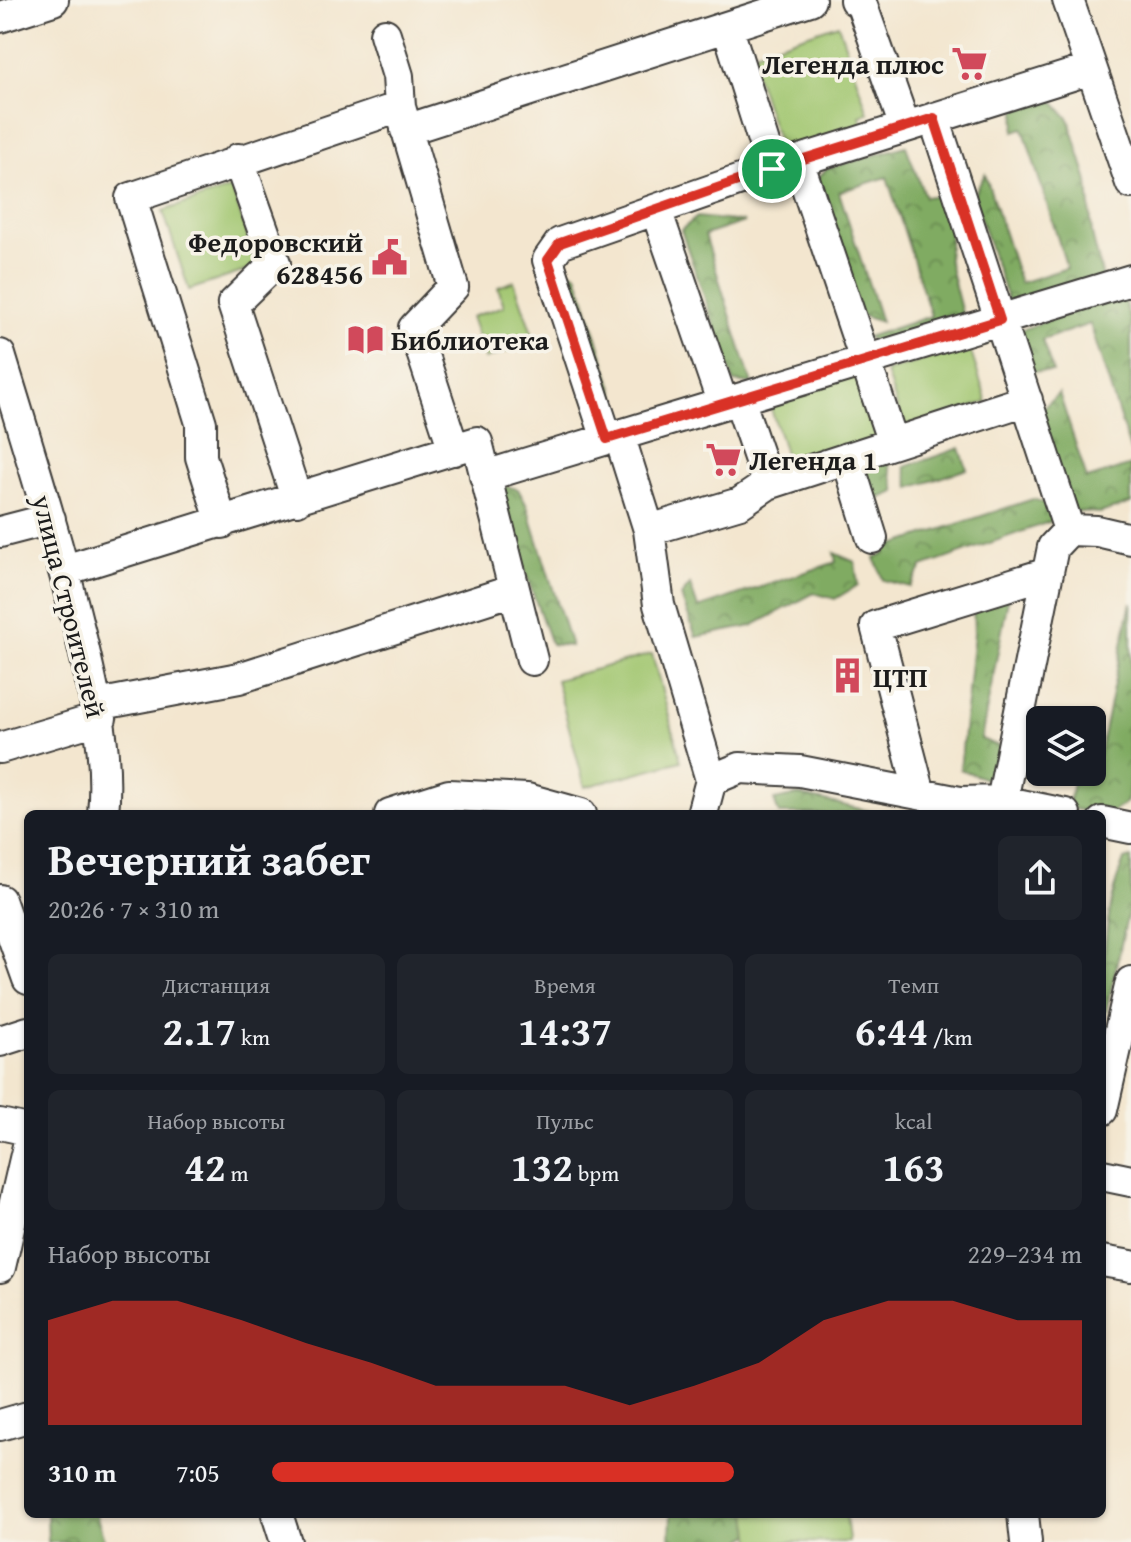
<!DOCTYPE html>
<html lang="ru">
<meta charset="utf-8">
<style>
body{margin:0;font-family:"Gentium Book Plus",serif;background:#20242c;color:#f1f3f6;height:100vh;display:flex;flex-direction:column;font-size:30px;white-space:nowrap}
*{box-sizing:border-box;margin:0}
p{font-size:26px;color:#9ea1a6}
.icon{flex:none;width:44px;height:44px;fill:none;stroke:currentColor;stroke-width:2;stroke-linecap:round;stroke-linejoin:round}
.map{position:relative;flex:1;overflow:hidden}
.drawer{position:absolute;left:24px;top:810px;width:1082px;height:708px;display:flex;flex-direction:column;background:#171b24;border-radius:12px;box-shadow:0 2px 6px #0004}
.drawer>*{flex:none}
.buttons{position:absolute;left:1026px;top:706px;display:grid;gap:16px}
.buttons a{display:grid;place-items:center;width:80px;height:80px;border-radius:12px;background:#171b24;box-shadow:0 2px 6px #0004;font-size:40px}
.pin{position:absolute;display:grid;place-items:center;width:68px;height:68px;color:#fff;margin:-34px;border:4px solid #fff;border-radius:50%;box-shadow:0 2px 8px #0007}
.round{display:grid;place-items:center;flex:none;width:84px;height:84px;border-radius:12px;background:#20242c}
.head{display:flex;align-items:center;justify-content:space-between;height:136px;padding:0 24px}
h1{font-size:44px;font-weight:700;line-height:60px}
.metrics{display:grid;grid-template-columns:repeat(3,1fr);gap:12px;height:136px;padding:8px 24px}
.metrics div{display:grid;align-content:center;border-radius:12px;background:#20242c;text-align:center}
.metrics b{font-size:40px;font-weight:700}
.metrics small{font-size:22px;font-weight:400}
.metrics p{font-size:22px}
.chart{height:224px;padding:16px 24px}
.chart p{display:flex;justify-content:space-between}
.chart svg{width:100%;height:144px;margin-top:8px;fill:#d93025;opacity:.7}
ul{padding:0 24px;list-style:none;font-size:26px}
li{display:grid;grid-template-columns:128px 96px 1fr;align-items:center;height:60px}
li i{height:20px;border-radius:10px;background:#d93025}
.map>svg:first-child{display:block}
</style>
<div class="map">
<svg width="1131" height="1542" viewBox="0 0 1131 1542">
<defs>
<pattern id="forest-crowns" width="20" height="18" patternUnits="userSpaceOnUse" patternTransform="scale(2)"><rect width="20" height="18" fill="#80ab62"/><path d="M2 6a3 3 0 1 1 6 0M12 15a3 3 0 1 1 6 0" fill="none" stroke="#688a50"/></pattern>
</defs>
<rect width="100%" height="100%" fill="#f7f3e8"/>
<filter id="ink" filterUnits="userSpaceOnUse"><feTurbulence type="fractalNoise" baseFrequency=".0125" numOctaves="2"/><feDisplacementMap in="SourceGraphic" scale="16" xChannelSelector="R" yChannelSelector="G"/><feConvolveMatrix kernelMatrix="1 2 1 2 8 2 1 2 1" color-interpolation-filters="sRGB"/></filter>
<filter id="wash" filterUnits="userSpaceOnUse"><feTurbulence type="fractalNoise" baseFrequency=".006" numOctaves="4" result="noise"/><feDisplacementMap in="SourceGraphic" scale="32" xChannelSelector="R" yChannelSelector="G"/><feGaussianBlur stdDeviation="1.8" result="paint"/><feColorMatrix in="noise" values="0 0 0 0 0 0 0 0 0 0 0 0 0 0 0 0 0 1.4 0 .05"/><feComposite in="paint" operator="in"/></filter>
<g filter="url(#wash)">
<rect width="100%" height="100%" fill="#f3e6cf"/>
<!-- forest -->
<path fill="url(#forest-crowns)" stroke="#4e643f" stroke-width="2" d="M1048,95L1069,119L1088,182L1092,234L1103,279L1010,308L973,196L985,174L1020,283L1067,268L1023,128L1014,131L1017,106Z
M906,146L925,197L945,194L951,219L948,259L965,325L884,348L867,337L931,316L887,177L839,192L881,322L859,315L816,180L826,169Z
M697,217L744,222L705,235L752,384L734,382L681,230Z
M564,269L577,274L625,427L612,429Z
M1122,294L1131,322V453L1090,324L1042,340L1053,372L1030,371L1015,332Z
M1059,393L1087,479L1131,465V503L1100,513L1071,511L1041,410Z
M960,448L967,469L910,488L905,467Z
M887,457L896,492L878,499L894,545L1033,499L1044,503L1055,520L922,567L910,587L883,580L875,558L886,553L861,463Z
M501,485L518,489L527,506L571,646L551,644L504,512Z
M834,553L855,562L858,585L835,599L814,593L752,626L696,637L681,596L690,585L698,608L836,562Z
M1009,594L981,739L1002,747L993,782L960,769L974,633L973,603Z
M1131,602V714L1127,735C1131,752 1131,784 1127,802L1108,815L1068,808L1075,772H1092V754L1099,755Z
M799,795L882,814H779L774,800Z
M1131,858V900L1102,1029C1102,971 1103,914 1124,860Z
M47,1514H96L105,1542H48Z
M671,1514H748L751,1534L741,1542H670Z"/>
<!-- park -->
<path fill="#a1c670" stroke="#5e7146" stroke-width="2" d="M838,24L868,113L860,116L862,124L781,151L749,54Z
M232,188L257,267L189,290L163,211Z
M514,281L535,342L485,359L471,317L504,306L498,287Z
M969,346L987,402L904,428L886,372Z
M858,371L878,438L789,466L768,399Z
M652,654L681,761L585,787L556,680Z
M748,1514H846L849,1542H752Z"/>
</g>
<g filter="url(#ink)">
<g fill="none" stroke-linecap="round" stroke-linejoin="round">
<defs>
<path id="minor" d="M855,0L861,3L905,127
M1068,0L1131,183
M0,17L53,0
M728,29L772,169
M385,34L398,76L400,107L453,287L414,328L454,450
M934,118L1069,530
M406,130L810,0
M238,159L275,263L233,304L297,500
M798,161L893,443
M656,210L723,404
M0,355C28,447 57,539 80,633C94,693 109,751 103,814
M739,399L768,484
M619,435L649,530L740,503L768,484L1027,400
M607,439L548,260L560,243L772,169L1091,69
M847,458L872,538
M485,476L1131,280
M222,523L201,457V423L131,198L400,107
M649,530L659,605L711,780
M0,532L50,519
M65,570L477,442L532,660
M97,705L239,678L514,590
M0,748L101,718
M920,794L876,626L1048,573
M390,814L449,795L527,799L581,814
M702,814L711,780L740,768L800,771L960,802L1002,801
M1065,814L1002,801L1053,547L1069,530L1097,531L1131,539
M1102,822L1131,828
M0,900L28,979
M0,1041L28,1032
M1102,1110L1131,982
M0,1124L28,1130
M1102,1175L1131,1181
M1102,1261L1131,1266
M0,1267L28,1146
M0,1425L28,1417
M277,1514L286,1542
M1023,1514L1026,1542"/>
</defs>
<!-- minor casing -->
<use href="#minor" stroke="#3c3a37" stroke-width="34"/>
<!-- minor -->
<use href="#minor" stroke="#fff" stroke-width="30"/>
</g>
</g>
<g fill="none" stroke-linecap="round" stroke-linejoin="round" filter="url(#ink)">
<defs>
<path id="route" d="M934,118L1000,320L607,439L548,260L560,243L772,169Z"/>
</defs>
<!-- route casing -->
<use href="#route" stroke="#fff" stroke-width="16"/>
<!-- route -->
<use href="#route" stroke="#d93025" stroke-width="10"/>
</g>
<!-- icons -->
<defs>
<symbol id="supermarket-bare" viewBox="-9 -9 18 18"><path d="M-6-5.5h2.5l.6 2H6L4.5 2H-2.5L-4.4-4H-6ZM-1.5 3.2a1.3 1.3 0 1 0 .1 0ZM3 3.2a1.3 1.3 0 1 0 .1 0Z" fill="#d1495b" stroke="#f7f3e8" stroke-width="2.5" paint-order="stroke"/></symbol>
<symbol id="civic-bare" viewBox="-9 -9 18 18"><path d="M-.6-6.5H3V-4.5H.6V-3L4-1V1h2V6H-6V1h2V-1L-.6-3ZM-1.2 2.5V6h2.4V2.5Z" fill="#d1495b" stroke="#f7f3e8" stroke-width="2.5" paint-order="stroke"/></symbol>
<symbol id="library-bare" viewBox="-9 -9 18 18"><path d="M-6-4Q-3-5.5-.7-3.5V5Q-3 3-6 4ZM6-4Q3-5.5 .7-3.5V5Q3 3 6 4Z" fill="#d1495b" stroke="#f7f3e8" stroke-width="2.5" paint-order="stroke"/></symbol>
<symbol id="building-bare" viewBox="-9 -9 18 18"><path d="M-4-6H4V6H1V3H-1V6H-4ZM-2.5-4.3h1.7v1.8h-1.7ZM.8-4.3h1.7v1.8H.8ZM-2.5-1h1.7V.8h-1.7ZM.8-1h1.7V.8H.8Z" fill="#d1495b" stroke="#f7f3e8" stroke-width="2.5" paint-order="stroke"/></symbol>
</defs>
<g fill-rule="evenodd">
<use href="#supermarket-bare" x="944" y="38" width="51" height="51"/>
<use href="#civic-bare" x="364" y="232" width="51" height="51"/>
<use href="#library-bare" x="340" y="314" width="51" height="51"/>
<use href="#supermarket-bare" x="698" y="434" width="51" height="51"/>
<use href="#building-bare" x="822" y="650" width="51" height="51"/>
</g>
<g text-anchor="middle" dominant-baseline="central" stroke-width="7" stroke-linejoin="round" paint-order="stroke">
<!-- poi labels -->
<g font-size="28" font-weight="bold" fill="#1c1c1c" stroke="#f7f3e8" text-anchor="start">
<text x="944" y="63" text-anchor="end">Легенда плюс</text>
<text x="363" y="241" text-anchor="end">Федоровский<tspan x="363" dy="32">628456</tspan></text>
<text x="391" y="339">Библиотека</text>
<text x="749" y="459">Легенда 1</text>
<text x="873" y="676">ЦТП</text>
</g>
<!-- street labels -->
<g font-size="28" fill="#1c1c1c" stroke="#f7f3e8">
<text transform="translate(70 606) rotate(76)">улица Строителей</text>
</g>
</g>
</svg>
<div class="buttons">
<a><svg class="icon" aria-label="layers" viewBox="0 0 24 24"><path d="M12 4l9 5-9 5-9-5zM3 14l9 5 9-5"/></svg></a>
</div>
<div class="pin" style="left:772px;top:169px;background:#1e9e55"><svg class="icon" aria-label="arrive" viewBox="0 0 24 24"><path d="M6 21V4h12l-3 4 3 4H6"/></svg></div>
<section class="drawer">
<div class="head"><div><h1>Вечерний забег</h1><p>20:26 · 7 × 310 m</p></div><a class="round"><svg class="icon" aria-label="share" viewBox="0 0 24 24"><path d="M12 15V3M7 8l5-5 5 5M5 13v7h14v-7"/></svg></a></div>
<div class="metrics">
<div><p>Дистанция</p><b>2.17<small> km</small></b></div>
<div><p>Время</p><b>14:37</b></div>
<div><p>Темп</p><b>6:44<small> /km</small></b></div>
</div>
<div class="metrics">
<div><p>Набор высоты</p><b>42<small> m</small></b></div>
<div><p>Пульс</p><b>132<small> bpm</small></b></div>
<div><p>kcal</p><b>163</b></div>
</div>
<div class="chart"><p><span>Набор высоты</span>229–234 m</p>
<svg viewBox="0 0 160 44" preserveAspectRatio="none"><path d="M0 44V12L10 6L20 6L30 12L40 19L50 25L60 32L70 32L80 32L90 38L100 32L110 25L120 12L130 6L140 6L150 12L160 12V44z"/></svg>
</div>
<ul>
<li><b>310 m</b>7:05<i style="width:57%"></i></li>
</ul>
</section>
</div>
